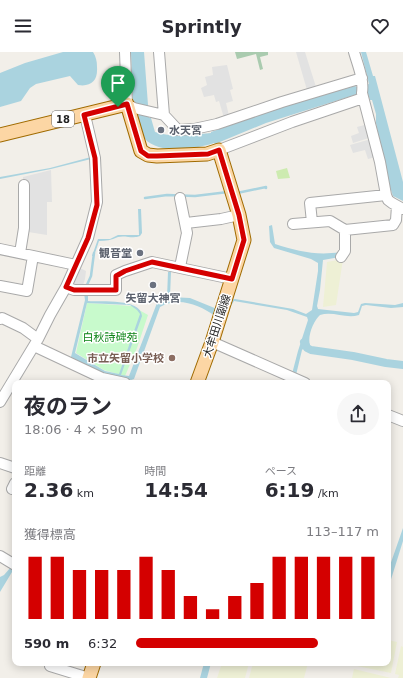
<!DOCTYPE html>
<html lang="ja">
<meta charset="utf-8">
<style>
body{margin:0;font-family:"DejaVu Sans","Noto Sans JP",sans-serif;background:#f7f7f7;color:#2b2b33;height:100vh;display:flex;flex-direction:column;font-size:15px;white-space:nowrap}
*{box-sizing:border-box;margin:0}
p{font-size:13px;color:#7c7c81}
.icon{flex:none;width:22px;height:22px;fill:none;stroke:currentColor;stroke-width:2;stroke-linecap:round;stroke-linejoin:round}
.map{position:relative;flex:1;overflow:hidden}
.drawer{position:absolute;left:12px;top:328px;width:379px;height:286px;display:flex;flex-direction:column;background:#fff;border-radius:8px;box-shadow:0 2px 10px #0003}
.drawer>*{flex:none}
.pin{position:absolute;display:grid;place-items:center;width:34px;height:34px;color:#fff;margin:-41px -17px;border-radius:50% 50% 50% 0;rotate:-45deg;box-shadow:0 0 4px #0007}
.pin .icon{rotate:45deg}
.round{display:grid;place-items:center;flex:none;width:42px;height:42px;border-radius:21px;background:#f7f7f7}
.overview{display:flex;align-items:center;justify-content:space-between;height:68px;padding:0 12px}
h1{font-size:22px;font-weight:700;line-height:30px}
.stats{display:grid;grid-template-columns:repeat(3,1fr);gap:6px;height:68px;padding:4px 12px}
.stats div{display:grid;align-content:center}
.stats b{font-size:20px;font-weight:700}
.stats small{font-size:11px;font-weight:400}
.stats p{font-size:11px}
.chart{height:112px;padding:8px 12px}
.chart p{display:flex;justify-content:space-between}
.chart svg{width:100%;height:72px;margin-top:4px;stroke:#d40000;stroke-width:6}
ul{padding:0 12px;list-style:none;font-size:13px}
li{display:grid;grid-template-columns:64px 48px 1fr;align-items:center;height:30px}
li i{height:10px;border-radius:5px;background:#d40000}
header{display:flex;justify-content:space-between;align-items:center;height:52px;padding:0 12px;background:#fff;font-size:18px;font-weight:700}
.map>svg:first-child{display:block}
</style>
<header><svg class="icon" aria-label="menu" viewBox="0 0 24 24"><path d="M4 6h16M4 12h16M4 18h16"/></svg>Sprintly<svg class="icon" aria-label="heart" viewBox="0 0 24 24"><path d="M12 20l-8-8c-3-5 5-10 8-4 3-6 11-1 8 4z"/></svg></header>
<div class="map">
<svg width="403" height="626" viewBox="0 0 403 626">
<rect width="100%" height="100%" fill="#f2efe9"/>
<!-- farmland -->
<path fill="#eef0d5" d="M343,207L336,253L323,255L327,210Z
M388,588L397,590L391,621L357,614L358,611H388Z
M401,594L403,595V626H398L399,623L395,622Z
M222,611H249L245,626H217Z
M253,611H308L304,626H249Z
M354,617L391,626H352Z"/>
<!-- grass -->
<path fill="#cdebb0" d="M287,116L290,126L278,127L276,119Z"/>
<!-- cemetery -->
<path fill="#aacbaf" d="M235,0H268V3L260,5L263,17L260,18L256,2L237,7Z"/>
<!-- park -->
<path fill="#c8facc" d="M87,251L132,254L148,263L137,296L125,324L104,318L76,301Z"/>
<!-- parking -->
<path fill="#e2e2e2" d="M296,0H305L316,35L307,38Z
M227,13L233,37L230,38L233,49L226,51L229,64L224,66L219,49L216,50L214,43L204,45L201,36L207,33L205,25L213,23L212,15Z
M368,72L372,85L353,91L351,84L359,81L357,75Z
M371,87L376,105L368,107L365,98L353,101L350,93Z
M51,118L52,150H47V183L22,179L23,125Z
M78,215L86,219L85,227L82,236H74L71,231Z"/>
<!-- water -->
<path fill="#aad3df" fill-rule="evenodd" d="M63,0H93C96,5 97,9 97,15C98,29 91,35 78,33L70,24L36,32L30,36L21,49L0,55V21L25,11Z
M131,0H144L149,66H151L155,80C173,86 193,83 211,81V80L294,51L355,34L357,35L369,32L361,0H366L373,24H375L403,130V149L393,144L387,126L376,71V62L372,48H370L367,39L266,71L215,92L214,91C196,97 160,103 145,87C140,82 137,60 135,52L133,49Z
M91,105V107L51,117L0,127V125L50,116Z
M138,157H141L142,181L140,184C133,187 125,183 118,185C111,188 106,189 99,189L94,204H92L98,187H110L118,183H139Z
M272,173L275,192C297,199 317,204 340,200L346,176L340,205L323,208L320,238L317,254L318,257L354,261L358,260L361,252L365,251L395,253L403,251V255L391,256L366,253L362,254L359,263C346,267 333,259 320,263C313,269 305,289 312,296L311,299L303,297L302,298L296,323L292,322L298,299L308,268L307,265L287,258L234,249L226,262L229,248L235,247L293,257L306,262L312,258L318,219V211L311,207L274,196L270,190L269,174Z
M168,220H171L170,245L190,246L217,257L215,264C200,253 178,244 160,255L134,327L131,328L102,321L71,305L85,248L84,241L88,240V249C101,250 141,246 142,264L121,323L129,324L157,251L167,246ZM87,251L130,253L137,258L140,262L119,322L105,319L75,301Z
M403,476V489L388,537V519Z
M11,515H15L0,540V525L4,523Z
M204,611H211L207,626H200Z"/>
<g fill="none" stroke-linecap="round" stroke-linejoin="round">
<!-- stream -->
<path stroke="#aad3df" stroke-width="2.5" d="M237,141L266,135V136
M145,146L167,143L195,144L228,140
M86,235L91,224L94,201"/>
<!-- canal -->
<path stroke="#aad3df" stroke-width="8" d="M304,290L307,296L311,298L353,304L386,311L403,313"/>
<defs>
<path id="minor" d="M125,0L127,52L134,56L164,63L178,78L194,77L217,72L282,50L362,26
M159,0L164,63
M354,0C358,14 364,27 362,41L380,110L386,143L388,148L392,151L403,157
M219,98L292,70L363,46
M180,146L187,181L180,215
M312,170L310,151L386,143
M186,171L221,167L239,163
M293,172L330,169L345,178L393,173L396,168L397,154
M0,197L76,213
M20,201L24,176V133
M341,205L345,199V178
M0,234L27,239L33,204
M66,235L74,238H116V223L125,219L152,210L232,227
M0,267L2,266L23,276L38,287
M212,290L305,331
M34,294L102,326L125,331
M0,350L38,287L50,263L66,235L88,186L97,150L95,106L85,63
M388,363L403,369
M0,411L15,416
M12,437L15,431
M0,504L15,513
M50,614L89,626"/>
<path id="major" d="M0,83L127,52L141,99L148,103L157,104L207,102L219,98L239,163L244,188L212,290L197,331
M89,626L94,611"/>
</defs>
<!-- minor casing -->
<use href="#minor" stroke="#a9a9a9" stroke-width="12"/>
<!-- major casing -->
<use href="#major" stroke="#a06b00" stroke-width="15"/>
<!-- minor -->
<use href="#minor" stroke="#fff" stroke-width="10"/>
<!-- major -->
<use href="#major" stroke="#fcd6a4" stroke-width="13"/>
</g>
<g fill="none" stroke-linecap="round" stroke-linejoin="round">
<defs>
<path id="route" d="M127,52L141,99L148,104H157L208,102L219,98L239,163L244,188L232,227L152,210L125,219L116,224V238H74L66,235L88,186L97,153L95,106L84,63Z"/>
</defs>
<!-- route casing -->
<use href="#route" stroke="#fff" stroke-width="8"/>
<!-- route -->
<use href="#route" stroke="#d40000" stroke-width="5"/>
</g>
<!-- markers -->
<g fill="#6b7280" stroke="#fff" stroke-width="1.5">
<circle cx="161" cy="78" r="4"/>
<circle cx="140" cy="201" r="4"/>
<circle cx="153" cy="233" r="4"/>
</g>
<circle fill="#8d6e63" stroke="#fff" stroke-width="1.5" cx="172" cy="306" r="4"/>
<g text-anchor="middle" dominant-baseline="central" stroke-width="3" stroke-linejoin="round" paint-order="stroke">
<!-- shield labels -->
<rect fill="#fff" stroke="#646464" stroke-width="1" x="52" y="59" width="22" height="16" rx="3"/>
<g font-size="10" font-weight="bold" fill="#222">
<text x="63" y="67">18</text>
</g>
<!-- worship labels -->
<g font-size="11" font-weight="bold" fill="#5b616d" stroke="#fff" text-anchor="start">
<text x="169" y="78">水天宮</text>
<text x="132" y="201" text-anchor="end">観音堂</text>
<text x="153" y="246" text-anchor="middle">矢留大神宮</text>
</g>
<!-- street labels -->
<g font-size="11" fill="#222" stroke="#fff">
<text transform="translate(217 274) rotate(-72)">大牟田川副線</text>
</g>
<!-- park labels -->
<g font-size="11" fill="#0c8416" stroke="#fff">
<text x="110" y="285">白秋詩碑苑</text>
</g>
<!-- education labels -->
<g font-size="11" font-weight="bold" fill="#785e54" stroke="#fff" text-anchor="end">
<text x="164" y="306">市立矢留小学校</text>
</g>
</g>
</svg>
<div class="pin" style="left:118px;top:55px;background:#1e9e55"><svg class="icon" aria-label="arrive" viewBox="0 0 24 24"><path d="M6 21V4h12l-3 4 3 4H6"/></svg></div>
<section class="drawer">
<div class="overview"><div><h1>夜のラン</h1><p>18:06 · 4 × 590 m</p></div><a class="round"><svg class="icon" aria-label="share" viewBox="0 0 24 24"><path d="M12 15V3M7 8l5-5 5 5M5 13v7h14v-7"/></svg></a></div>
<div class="stats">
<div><p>距離</p><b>2.36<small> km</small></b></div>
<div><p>時間</p><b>14:54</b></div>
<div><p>ペース</p><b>6:19<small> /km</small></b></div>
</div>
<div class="chart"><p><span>獲得標高</span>113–117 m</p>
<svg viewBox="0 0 160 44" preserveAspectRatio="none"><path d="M5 44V6M15 44V6M25 44V14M35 44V14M45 44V14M55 44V6M65 44V14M75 44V30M85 44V38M95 44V30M105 44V22M115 44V6M125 44V6M135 44V6M145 44V6M155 44V6"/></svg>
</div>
<ul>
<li><b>590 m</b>6:32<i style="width:75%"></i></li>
</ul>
</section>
</div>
